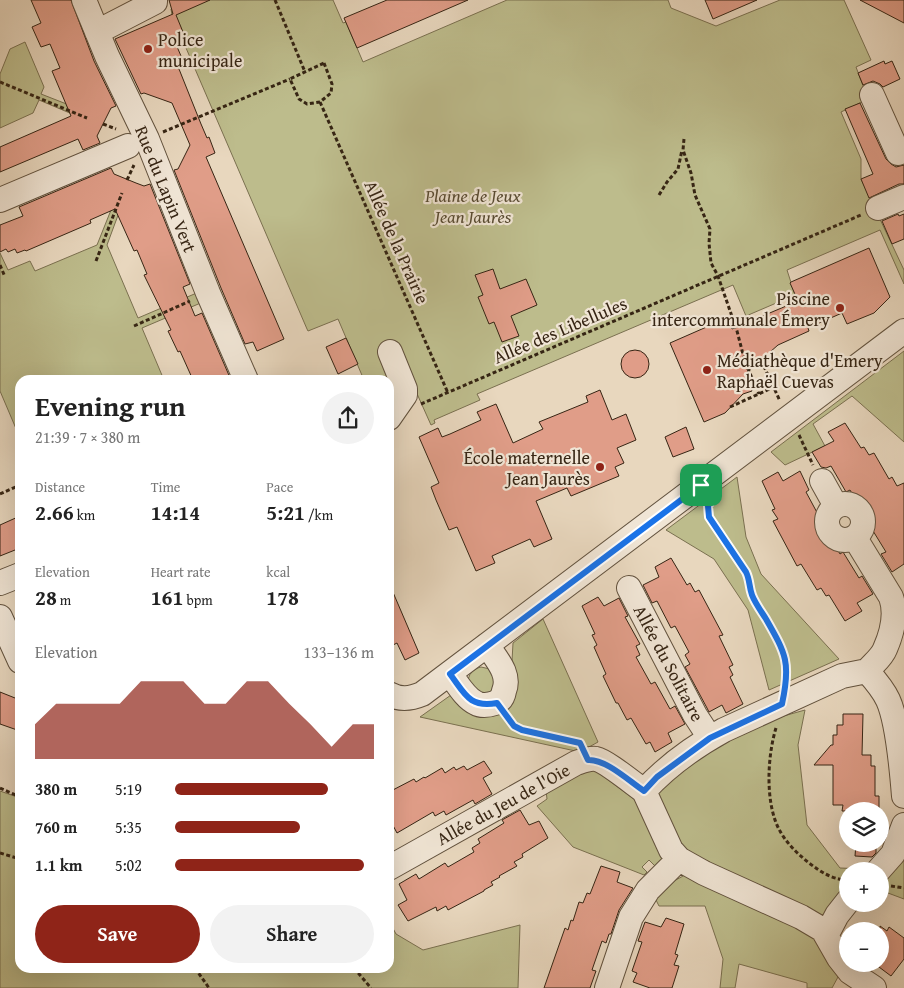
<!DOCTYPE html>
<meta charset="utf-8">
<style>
body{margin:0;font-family:"Gentium Book Plus",serif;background:#f2f2f2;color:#222;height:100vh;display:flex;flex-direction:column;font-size:19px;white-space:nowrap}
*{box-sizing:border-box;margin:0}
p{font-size:16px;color:#767676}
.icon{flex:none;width:28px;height:28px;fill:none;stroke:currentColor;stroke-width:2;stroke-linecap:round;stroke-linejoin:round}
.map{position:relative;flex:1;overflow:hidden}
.sheet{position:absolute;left:15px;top:375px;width:379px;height:598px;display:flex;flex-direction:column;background:#fff;border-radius:15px;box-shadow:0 5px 20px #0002}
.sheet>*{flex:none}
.fabs{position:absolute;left:839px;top:802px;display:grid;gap:10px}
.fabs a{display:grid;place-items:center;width:50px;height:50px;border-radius:50%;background:#fff;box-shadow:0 5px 20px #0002;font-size:25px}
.pin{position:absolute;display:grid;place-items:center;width:42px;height:42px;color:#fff;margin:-21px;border-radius:10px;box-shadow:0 2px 8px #0006}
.round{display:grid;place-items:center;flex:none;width:52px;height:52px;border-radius:26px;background:#f2f2f2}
.summary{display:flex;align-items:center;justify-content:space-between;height:85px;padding:0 20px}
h1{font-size:28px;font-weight:600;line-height:38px}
.stats{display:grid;grid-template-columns:repeat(3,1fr);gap:8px;height:85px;padding:5px 20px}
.stats div{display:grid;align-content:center}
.stats b{font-size:21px;font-weight:600}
.stats small{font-size:14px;font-weight:400}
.stats p{font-size:14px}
.chart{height:140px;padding:10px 20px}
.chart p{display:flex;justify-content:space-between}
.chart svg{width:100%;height:90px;margin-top:5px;fill:#8f2418;opacity:.7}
.action{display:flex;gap:10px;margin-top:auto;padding:10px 20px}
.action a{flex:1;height:58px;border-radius:30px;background:#8f2418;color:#fff;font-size:20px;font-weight:600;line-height:58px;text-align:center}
.action a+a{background:#f2f2f2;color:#222}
ul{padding:0 20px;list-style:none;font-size:16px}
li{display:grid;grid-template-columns:80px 60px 1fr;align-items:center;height:38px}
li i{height:12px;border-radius:6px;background:#8f2418}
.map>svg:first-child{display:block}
</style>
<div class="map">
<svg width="904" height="988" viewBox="0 0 904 988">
<rect width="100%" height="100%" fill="#e8d7be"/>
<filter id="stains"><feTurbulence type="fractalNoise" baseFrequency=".004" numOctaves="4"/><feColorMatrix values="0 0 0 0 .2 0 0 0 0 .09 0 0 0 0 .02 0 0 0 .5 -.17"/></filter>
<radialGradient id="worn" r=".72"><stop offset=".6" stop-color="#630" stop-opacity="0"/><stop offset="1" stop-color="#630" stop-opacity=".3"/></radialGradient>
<!-- green -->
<path fill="#bdbc8c" stroke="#7a7050" d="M207,0H333L343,23L346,22L363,62L507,0H668L671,8L716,26L780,0H844L871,60L856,67L865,91L860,93L864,101L841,112L861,159V179L904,270V284L880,230L787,270L795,295L746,316L733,285L477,394L480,400L434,420L435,423L431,425L414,387L389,398V380H364L338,319L308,331L307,329L180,34L183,32L172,15L171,9L181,4Z
M25,42L44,87L41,94L87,112L84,119L39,100L33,113L0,128V74L10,49Z
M117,195L124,199L107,245L138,318L199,292L203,302L142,328L164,380H20V438L0,391V253L8,270L30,261L35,271L97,245Z
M904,351V442L852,396L813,424L825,446L785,465L771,452Z
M737,477L746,537L761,574L839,659L769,690L748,610L714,559L666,530Z
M543,619L598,742L580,752L420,717L451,695L463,708L516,679L512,661L513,643Z
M481,667L490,669L496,677C493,689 493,693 480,696L468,683C468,674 473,669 481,667Z
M805,710L798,745L807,825L840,868L865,869L863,871H848L847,893L829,920L711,866L710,862L680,849L657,798L659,791L709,748L780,717Z
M595,770L635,800L665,860L657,868L649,860L642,867L647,872L644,875L573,847L537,806L547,799L546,790L579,772Z
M0,791L20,798V968H389V921L396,934L423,950L520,925L518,988H0Z
M904,858V899L880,890V885L895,869Z
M685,875L808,928L837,968L838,977L832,988H807V983L739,964L735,988H720L723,959L705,906H659L655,898L672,882Z"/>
<!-- building -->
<path fill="#e09d88" stroke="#362514" d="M31,0H71L94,61L116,106L111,108L97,136L100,143L83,150L78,139L0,172V147L71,116L52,71L60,68L50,44L41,47L32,27L41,23Z
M169,0H210L176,15L183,32L180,34L182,40L175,42L181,56L175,59L201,124L207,138L209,137L215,153L206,157L284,339L257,351L253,342L245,344L221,288L174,170L178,169L190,145L172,103L144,93L141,94L115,39L173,14Z
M387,0H468L357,48L344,18Z
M705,0H757L713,19Z
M860,0H904V23Z
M884,61L885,64L892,61L900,79L883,87L880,84L873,81L863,85L858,73Z
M860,103L886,159L891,164L896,167L904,165V184H899L869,198L861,179L873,174L845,109Z
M111,168L114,174L136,183L144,186L150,184L190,284L183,287L195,316L202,313L231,380H193L180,351L178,352L168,331L171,330L144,275L147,274L137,250L134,251L115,209L90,220L91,223L26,251L25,250L17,253L15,249L8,252L6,249L0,252V225L23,216L19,207Z
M898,214L899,216L904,214V239L892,244L882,221Z
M869,248L890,297L874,313L847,324L842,313L808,328L809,331L778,345L745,374L752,391L743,394L725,413L704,422L670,343L727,318L732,329L798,301L790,283L791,282Z
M493,269L500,289L526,279L537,305L511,316L519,336L502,342L494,322L489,324L478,297L483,295L475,275Z
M346,338L358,364L338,374L326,347Z
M621 364a14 14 0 1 1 28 0a14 14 0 1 1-28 0Z
M600,390L612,420L626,414L636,440L617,448L624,463L615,467L619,476L571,496L567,488L536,501L552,539L534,547L530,539L492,556L495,563L476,571L457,527L449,530L436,500L431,487L439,483L419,437L438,428L442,437L450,434L481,420L477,412L496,404L513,443L543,429L539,422L588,402L586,396Z
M845,423L861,448L864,447L869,455L874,453L889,479L892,477L897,486L904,483V564L892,572L881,554L886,552L870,526L874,523L859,496L855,499L850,490L846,492L831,466L826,468L821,467L812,452L834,441L828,432Z
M686,427L694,449L673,457L665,437Z
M800,471L809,490L806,492L820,518L816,521L831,547L835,545L840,554L843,552L859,578L862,576L873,594L857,603L862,611L845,621L829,595L826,596L821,588L817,590L801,564L797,566L773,521L778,519L772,510L775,509L762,481L778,472L783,481Z
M20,516V548L0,556V525Z
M671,558L687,585L690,583L695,592L699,590L723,635L719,636L733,665L729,667L733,675L730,677L743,704L726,713L722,705L709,712L707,708L685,667L690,664L685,655L689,652L675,626L671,628L657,601L652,603L643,585L659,577L655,567Z
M389,583L419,653L405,660L397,643L389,647Z
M598,597L604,606L619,598L628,616L625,617L640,644L636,646L640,655L636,657L651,684L655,682L670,709L675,706L685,724L668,733L672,742L655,752L650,742L646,744L631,718L627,720L618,703H616L603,676L606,674L594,647L597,645L592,635L595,634L582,606Z
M0,692L20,700V731L0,724Z
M843,714H863L862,755H871V766H875V796H879V811H842L843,805H833V765H814L831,745H833V735H837V725H843Z
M484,761L492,773L483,778L492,794L475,804L473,800L446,815L444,811L435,816L433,812L397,833L389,818V792L414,779L416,782L424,777L425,778L442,768L445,773L454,767L456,770L464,766L467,770Z
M520,810L529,825L539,821L548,838L522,854L523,857L514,862L517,866L499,876L500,877L491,882L493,885L484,890V891L448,910L446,906L437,911L436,907L408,921L398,905L407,900L399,884L416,874L419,879L445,863L448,867L474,852L472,848L480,843L478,839L504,823L502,820Z
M856,844H876V853L872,857L855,856Z
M601,866L620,872L617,882L633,888L619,910L611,934H609L606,943L602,941L592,970L596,971L590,988H544L565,928L568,930L571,920L573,921L579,902L583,903L587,893L590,894Z
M666,918L684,924L675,954L678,955L674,965L679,966L672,988H650L633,982L637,973L632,971L642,942L638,941L645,922L661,927Z
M880,926L887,931L889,927L904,938V959L891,976L875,964H880Z"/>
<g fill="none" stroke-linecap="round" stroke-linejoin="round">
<defs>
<path id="minor" d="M84,0L107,56L147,139L208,293L246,380
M97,32L155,2V0
M872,95L898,153L904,150
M0,200L128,146
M878,208L904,197
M389,418L405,395V389L390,352
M822,481L836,506
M827 522a18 18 0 1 1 36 0a18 18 0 1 1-36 0Z
M855,538L891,597C897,614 892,633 885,649C882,657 873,664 867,671
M0,583L20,575
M629,588L695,715L710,738
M0,617L20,661
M450,674C457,683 465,698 476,703C481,706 489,705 495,703C500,701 503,697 504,691C511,674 496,659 487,645
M389,694C400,700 410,699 422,694L904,331
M389,868L576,763C582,761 589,758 596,759C606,761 634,784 644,791
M878,871L893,854L904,825
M827,934L837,915L848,901
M607,988L631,917L648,890L679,859
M874,988L850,972L839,958L823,930L801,917L704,873L679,859L671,850L644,791C666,767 695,746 724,730L842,676L867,671C875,680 883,689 888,700C898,722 902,771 904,796"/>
</defs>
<!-- minor casing -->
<use href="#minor" stroke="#62523e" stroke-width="26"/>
<!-- path -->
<path stroke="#362514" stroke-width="3" stroke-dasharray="4 2.5" stroke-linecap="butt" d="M275,0L305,72
M324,63L332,84L331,93L320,102L307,104L299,99L290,79Z
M0,82L87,118
M320,102L448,393
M103,124L116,129
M163,132L290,79
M684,139L683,150L691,173L695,195L710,229L709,243L711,263L718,276L737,331L745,362L759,394
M127,180L134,165
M659,195L667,182L678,169L682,150
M96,261L122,193
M0,265L5,277
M134,326L190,301
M761,360L780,401
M421,404L861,215
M730,407L774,387
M799,435L813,465
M0,494L20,485
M709,504L708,511L709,517L746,572C750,579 749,587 752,595C764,626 790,644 787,681
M508,718C523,739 553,735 576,742
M776,728C767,757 765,805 780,831C787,844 798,854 809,863C821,872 831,879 847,880
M0,788L20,797
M0,853L20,859
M891,886L904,888
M195,968L209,988
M354,968L371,988"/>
<!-- minor -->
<use href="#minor" stroke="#f0e5d5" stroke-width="24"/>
</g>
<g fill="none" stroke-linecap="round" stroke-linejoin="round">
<defs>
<path id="route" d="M701,485L711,501L708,506L709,517L746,572C750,580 749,587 752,595C755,603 761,611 766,619C786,654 791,663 782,704L710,738L657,777L644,791C629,781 606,759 588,760L580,743L522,730L514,726L497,703C469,708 465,694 450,674Z"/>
</defs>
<!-- route casing -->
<use href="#route" stroke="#fff" stroke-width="10"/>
<!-- route -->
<use href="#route" stroke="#1a73e8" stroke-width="6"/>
</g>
<!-- markers -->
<g fill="#8f2418" stroke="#f0e5d5" stroke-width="2">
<circle cx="148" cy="49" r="5"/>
<circle cx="840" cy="308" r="5"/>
<circle cx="707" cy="370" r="5"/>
<circle cx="600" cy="467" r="5"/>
</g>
<g text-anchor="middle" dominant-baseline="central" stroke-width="4.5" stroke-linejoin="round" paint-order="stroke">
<!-- poi labels -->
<g font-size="18" fill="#362514" stroke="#f0e5d5" text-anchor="start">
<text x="158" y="39">Police<tspan x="158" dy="21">municipale</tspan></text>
<text x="830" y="298" text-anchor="end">Piscine<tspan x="830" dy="21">intercommunale Émery</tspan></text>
<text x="717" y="360">Médiathèque d'Emery<tspan x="717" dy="21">Raphaël Cuevas</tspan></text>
<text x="590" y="457" text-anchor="end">École maternelle<tspan x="590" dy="21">Jean Jaurès</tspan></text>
</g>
<!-- street labels -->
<g font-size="18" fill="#362514" stroke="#f0e5d5">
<text transform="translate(166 189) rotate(68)">Rue du Lapin Vert</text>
<text transform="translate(397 242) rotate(66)">Allée de la Prairie</text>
<text transform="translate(560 330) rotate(-23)">Allée des Libellules</text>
<text transform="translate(669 663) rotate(62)">Allée du Solitaire</text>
<text transform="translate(503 804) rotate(-29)">Allée du Jeu de l'Oie</text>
</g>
<!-- park labels -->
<g font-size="18" font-style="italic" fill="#584b32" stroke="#f0e5d5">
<text x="473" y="195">Plaine de Jeux<tspan x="473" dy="21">Jean Jaurès</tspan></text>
</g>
</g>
<rect width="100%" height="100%" filter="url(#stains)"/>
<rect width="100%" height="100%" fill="url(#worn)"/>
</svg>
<div class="fabs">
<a><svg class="icon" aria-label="layers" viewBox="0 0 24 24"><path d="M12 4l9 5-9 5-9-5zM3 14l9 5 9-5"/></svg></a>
<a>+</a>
<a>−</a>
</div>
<div class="pin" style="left:701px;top:485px;background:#1e9e55"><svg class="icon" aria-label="arrive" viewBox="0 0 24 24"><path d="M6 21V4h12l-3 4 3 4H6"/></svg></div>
<section class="sheet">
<div class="summary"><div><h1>Evening run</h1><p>21:39 · 7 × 380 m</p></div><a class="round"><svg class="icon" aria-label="share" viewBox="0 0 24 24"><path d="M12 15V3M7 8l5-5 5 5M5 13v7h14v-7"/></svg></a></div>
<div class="stats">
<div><p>Distance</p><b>2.66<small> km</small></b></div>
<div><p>Time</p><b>14:14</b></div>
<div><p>Pace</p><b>5:21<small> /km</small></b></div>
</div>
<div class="stats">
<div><p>Elevation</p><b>28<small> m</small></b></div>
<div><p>Heart rate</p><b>161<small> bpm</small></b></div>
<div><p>kcal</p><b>178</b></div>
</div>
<div class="chart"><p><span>Elevation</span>133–136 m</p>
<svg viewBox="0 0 160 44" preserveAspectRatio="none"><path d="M0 44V27L10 17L20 17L30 17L40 17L50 6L60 6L70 6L80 17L90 17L100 6L110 6L120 17L130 27L140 38L150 27L160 27V44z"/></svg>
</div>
<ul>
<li><b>380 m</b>5:19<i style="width:77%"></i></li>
<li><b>760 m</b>5:35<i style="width:63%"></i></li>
<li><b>1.1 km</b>5:02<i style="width:95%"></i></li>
</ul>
<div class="action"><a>Save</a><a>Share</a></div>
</section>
</div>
